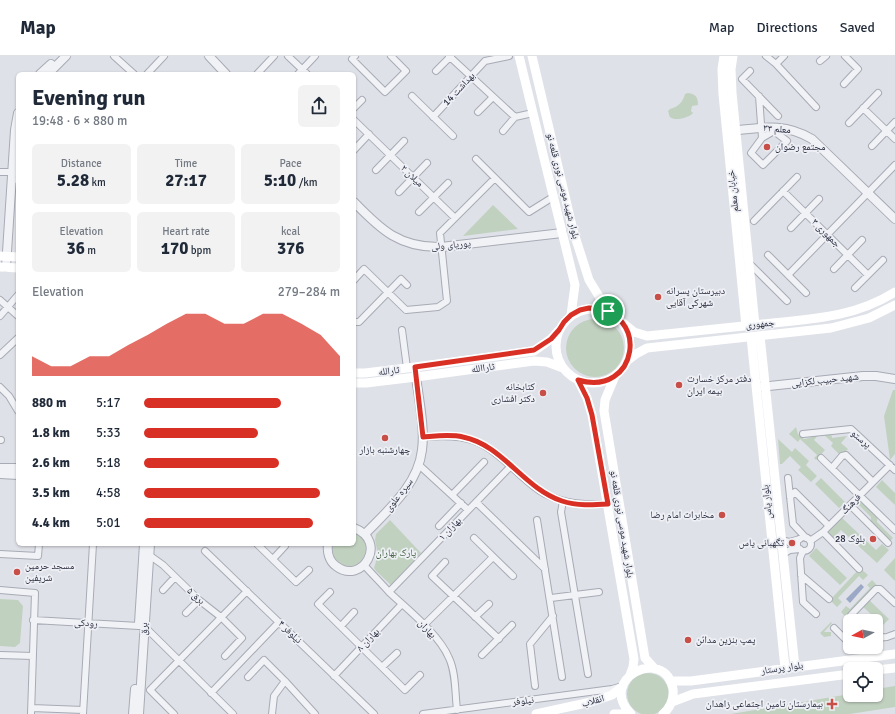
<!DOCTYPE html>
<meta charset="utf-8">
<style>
body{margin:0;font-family:Signika,"Noto Naskh Arabic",sans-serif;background:#f2f2f3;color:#1f2937;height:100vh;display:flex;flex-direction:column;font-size:15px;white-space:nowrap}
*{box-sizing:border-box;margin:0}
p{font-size:13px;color:#747a83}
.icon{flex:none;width:22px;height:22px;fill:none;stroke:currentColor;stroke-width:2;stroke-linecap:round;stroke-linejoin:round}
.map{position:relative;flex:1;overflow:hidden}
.details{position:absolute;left:16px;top:16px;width:340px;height:474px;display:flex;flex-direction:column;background:#fff;border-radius:6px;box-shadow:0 1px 3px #0004}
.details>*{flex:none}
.needle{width:26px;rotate:262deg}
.tools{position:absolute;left:843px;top:558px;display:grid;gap:8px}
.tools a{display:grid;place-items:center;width:40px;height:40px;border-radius:6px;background:#fff;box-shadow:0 1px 3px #0004;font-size:20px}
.pin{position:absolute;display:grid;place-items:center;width:34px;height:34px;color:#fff;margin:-17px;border:2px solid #fff;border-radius:50%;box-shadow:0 1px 4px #0007}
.round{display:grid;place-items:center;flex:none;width:42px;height:42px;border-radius:6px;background:#f2f2f3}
.summary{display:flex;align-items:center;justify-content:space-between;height:68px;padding:0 16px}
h1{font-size:22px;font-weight:700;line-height:30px}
.stats{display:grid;grid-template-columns:repeat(3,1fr);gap:6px;height:68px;padding:4px 16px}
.stats div{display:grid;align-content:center;border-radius:6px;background:#f2f2f3;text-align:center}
.stats b{font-size:17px;font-weight:700}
.stats small{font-size:11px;font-weight:400}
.stats p{font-size:11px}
.chart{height:112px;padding:8px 16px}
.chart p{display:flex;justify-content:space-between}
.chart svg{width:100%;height:72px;margin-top:4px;fill:#d93025;opacity:.7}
ul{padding:0 16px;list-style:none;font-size:13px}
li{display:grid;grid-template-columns:64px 48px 1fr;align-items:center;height:30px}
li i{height:10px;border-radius:5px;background:#d93025}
header{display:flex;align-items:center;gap:24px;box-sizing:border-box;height:56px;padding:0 20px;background:#fff;border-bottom:1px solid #e0e1e3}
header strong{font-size:19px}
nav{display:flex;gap:22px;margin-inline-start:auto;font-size:14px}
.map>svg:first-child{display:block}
</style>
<header>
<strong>Map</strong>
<nav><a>Map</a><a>Directions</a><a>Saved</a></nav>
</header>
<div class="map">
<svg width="895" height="658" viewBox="0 0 895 658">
<rect width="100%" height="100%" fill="#dfe1e8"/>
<!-- green -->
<path fill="#c1d1c0" d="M688,37C696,38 698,41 698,49L692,50L691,55L693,57C690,61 675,66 670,61C669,60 669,57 668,55L670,53C678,51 683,46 685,38Z
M493,149L518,173L463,180Z
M566 292a29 29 0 1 1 58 0a29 29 0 1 1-58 0Z
M893,334H895V398L890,404L884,360Z
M796,371L798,378L804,383C813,382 813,378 820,377L814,384L825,394L816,404L814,402L817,399L800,383L798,386L789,378Z
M831,376L832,382L847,380L841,387L848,393L841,400L831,390L833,387L822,377Z
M778,383L792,396L795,392L809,405L806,409L817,420L811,426L798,414L801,411L790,400L782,408H780Z
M821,422L845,446L839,452L815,428Z
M882,424L895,437V449L876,431Z
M860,439L878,458L877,466L893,482L888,487L870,469L871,461L860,450L852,451Z
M840,460L876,494L882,488L889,494L877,507L841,474L831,484L823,476Z
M390,464L421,497L391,529L376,515L374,512L378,499L375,484L376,478Z
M354,476C381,490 356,521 339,506C333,501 332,496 333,489L354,488Z
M816,492L847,522L840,529L809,500Z
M895,502V525L884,514Z
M860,512L868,519L863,524L859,520L838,542L842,546L837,551L830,544Z
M872,524L878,530L847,562L841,556L846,550L850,553L870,532L867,529Z
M0,543L18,544L23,550L20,587L15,591L0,590Z
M868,543L889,563L883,569L862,550Z
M831,566L832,567L824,576H831V580L824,581L820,577Z
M627 638a21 21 0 1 1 42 0a21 21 0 1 1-42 0Z
M895,630V651L850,658H731L850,638V639H876V633Z"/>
<!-- water -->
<path fill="#9ba8c6" d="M861,528L864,531L850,547L846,543Z"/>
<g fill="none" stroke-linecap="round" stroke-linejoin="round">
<defs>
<path id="minor" d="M114,0L134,18
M288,0L307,18
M355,0L352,3L385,36L406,15L391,0
M449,0L515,61
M766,0L776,8L816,51
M820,5L826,0
M776,8L784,0
M436,15L451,0
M750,15L742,23L778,60
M147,18L164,0
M257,18L274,0
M298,18L315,0
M844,28L858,13L845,0
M412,40L453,80
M759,40L762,82
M354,52L362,44
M863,52L895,83
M478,56L493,41
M433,61L485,5L509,0
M354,64L455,162
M849,67L878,37
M503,75L515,61L533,57
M774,75L787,85L763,109L751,97L762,82Z
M872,90L895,66
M354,94L369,78
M476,103L529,156L553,141
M376,114L404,85
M0,116H12
M17,124H18
M783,135L868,219
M399,136L427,107
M419,156L448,127
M754,165L797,121
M791,172L819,143
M768,199L806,237
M749,207L787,245
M834,213L862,184
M788,219L895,109
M354,224L364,213L406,254L438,251L447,245L440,177L495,122
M855,232L883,204
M0,244L18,260
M0,260L18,239
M354,266H359L401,223L407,229
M402,274L407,312
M0,299L18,282
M0,331L9,340L18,355
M803,378L851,373L895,414
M423,381C470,377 482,384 516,415C525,423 534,432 545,438C566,448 585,449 608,448
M0,384H1
M821,402L895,474
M419,409L468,454
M832,412L842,400L846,399L873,426
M788,422L793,468L806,482
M452,439L484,406
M790,441L795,436L829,470
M563,445L561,456L588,618
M476,446L545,513
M850,449L888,487
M537,464L562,621
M439,470L461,447
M823,476L859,513
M797 488a7 7 0 1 1 14 0a7 7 0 1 1-14 0Z
M474,482L513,520
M781,484L789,486L800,483
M810,485L823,476L890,409
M257,488L296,526L309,514
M205,495L374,658
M803,495L800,502L803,546L816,558
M0,498L38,500L39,488
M783,498L790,494L800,493
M149,499L163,509L199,544L222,562L242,582L225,600
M273,503L285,490
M445,506L432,520L499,583
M364,509C372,518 381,527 389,536C408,554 439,578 449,602C456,617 455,637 457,654
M801,519L829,543
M0,534L35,537L31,658
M163,534L175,521
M330,536L318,548L405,634L420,619
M389,536L511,410
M551,542L599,536
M186,557L199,544
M475,561L489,548
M33,564L139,570
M855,565L851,561V559L876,533H880L895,547
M424,569L493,501
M144,570L233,658
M341,570L354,556
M834,572L847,585H850
M876,582L887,581L895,578
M0,599L33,600
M482,599L512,569
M382,611L397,597
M334,620L402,548
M248,621L264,604L285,625L315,658
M535,630L530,588L553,560
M211,637L279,566
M32,652L83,654
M83,658L93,488
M174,658L150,634L247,535
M272,658L274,640L285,625
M423,658L612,633L619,631"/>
<path id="tertiary" d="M209,0L226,18
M40,18L51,8
M48,18L66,0
M730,75C761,72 783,66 812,83L895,163
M354,146C381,174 400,192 441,191L562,177
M6,211L15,74L18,57
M759,331L863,320H876L895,323
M0,412H18
M0,418L18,419
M365,478C388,454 418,429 422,394C425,372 419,344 416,321
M328,488C327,496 329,505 336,510C362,530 389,485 354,472
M139,567L144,488
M133,658L135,633
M139,658L150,488"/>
</defs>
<!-- minor casing -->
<use href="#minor" stroke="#a8abb5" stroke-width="8"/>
<!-- tertiary casing -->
<use href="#tertiary" stroke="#a8abb5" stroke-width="10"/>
<!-- minor -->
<use href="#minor" stroke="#f1f2f6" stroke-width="6"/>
<!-- tertiary -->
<use href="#tertiary" stroke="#f1f2f6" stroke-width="8"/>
<!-- secondary -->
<path stroke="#fff" stroke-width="9" d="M519,0L575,229L571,259
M532,0L573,174L589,224L608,255
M724,0L722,13L723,38L746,270
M733,0L731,13L732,37L755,269
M0,200L18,201
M0,211L18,212
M556 290a37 37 0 1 1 74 0a37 37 0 1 1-74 0Z
M623,267L634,276L647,280C685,276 724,272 763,268C810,263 854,262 895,236
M760,280L795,611
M751,281L785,612
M627,305L636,298L647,292L831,272L869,262L895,249
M354,317H365L415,311L534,295L551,283L558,275
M615,320L605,344L604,355L645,602L655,613
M578,324L587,342L592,359L634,603L633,611L630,619
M354,327H366L416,321L534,305L547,306L563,312
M876,614L895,612
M670,625H691L895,598
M672,646L693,638L850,618
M536,658L591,646L612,639L623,630
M614,658H631
M631,658C596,623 665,589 673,633C674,643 670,652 663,658"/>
</g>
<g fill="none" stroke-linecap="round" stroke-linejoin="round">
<defs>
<path id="route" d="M589,252C652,254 638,342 578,324L587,342L592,359L608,448C593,449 577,450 562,445C523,432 503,389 463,381C450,378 436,380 423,381L415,311L534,294L551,283L559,274L564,266L571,259L580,254Z"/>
</defs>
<!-- route casing -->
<use href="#route" stroke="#fff" stroke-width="8"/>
<!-- route -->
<use href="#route" stroke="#d93025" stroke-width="5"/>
</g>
<!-- markers -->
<g fill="#c84e48" stroke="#eef0f5" stroke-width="1.5">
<circle cx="767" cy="91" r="4"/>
<circle cx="658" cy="241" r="4"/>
<circle cx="679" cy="329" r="4"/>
<circle cx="543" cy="337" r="4"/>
<circle cx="385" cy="382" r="4"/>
<circle cx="722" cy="459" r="4"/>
<circle cx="873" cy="483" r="4"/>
<circle cx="792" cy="487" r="4"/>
<circle cx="17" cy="516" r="4"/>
<circle cx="688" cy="584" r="4"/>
<path d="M830 642h4v4h4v4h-4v4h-4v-4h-4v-4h4z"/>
</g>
<g text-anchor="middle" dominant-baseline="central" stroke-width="3.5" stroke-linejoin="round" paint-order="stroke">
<!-- street labels -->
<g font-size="10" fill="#282c3e" stroke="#eef0f5">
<text transform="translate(459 33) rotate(-47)">بهداشت 14</text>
<text transform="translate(777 73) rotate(5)">معلم ۳۳</text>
<text transform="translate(412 120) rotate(44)">میلان ۲</text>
<text transform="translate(563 130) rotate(76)">بلوار شهید موسی نوری قلعه نو</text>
<text transform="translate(733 135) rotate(-96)">خیابان معلم</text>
<text transform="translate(826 177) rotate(45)">جمهوری ۳</text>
<text transform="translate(451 189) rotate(-5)">پوریای ولی</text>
<text transform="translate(760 268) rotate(-6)">جمهوری</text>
<text transform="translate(483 312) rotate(-8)">ثاراالله</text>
<text transform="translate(389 315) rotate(-7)">ثارالله</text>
<text transform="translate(825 324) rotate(-6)">شهید حبیب لکزایی</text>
<text transform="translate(861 383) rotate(40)">پرستو</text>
<text transform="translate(399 439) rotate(-52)">سیره علوی</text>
<text transform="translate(767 446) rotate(-96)">بلوار یاس</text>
<text transform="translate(851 448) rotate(-46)">فرهنگ</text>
<text transform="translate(622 468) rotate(81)">بلوار شهید موسی نوری قلعه نو</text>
<text transform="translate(450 473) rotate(-46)">بهاران ۱</text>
<text transform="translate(196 540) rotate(42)">برق ۵</text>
<text transform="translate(86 567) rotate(3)">رودکی</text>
<text transform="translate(144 573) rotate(-86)">برق</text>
<text transform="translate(427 573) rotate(47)">بهاران</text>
<text transform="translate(290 576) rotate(44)">نیلوفر ۴</text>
<text transform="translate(368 584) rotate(-46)">بهاران ۸</text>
<text transform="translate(782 612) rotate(-8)">بلوار پرستار</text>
<text transform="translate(523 645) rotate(-7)">نیلوفر</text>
<text transform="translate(593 645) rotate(-16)">انقلاب</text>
</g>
<!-- poi labels -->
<g font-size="10" fill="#282c3e" stroke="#eef0f5" text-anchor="start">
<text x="775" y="91">مجتمع رضوان</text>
<text x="666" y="235">دبیرستان پسرانه<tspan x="666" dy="12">شهرکی آقایی</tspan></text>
<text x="687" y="323">دفتر مرکز خسارت<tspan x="687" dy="12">بیمه ایران</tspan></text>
<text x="535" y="331" text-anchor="end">کتابخانه<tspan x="535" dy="12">دکتر افشاری</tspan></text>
<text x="385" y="394" text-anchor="middle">چهارشنبه بازار</text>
<text x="714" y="459" text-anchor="end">مخابرات امام رضا</text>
<text x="865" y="483" text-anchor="end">بلوک 28</text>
<text x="784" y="487" text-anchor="end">تگهبانی یاس</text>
<text x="25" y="510">مسجد حرمین<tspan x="25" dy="12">شریفین</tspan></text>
<text x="696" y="584">پمپ بنزین مدائن</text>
<text x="823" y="648" text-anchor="end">بیمارستان تامین اجتماعی زاهدان</text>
</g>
<!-- park labels -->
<g font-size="10" fill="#365936" stroke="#eef0f5">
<text x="396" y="497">پارک بهاران</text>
</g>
</g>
</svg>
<div class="tools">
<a><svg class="needle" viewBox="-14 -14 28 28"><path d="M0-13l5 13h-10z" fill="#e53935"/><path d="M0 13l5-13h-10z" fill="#747a83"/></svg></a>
<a><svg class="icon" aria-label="locate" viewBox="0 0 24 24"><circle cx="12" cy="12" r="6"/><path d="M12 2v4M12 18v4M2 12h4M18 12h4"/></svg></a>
</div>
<div class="pin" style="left:608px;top:255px;background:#1e9e55"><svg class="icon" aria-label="arrive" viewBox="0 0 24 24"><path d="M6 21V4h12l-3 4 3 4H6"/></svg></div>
<section class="details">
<div class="summary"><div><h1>Evening run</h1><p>19:48 · 6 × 880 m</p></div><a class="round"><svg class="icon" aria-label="share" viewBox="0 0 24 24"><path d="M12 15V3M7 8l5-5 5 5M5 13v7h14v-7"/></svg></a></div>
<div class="stats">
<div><p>Distance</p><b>5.28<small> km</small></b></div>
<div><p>Time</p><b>27:17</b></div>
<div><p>Pace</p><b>5:10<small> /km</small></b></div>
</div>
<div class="stats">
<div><p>Elevation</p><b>36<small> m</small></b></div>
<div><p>Heart rate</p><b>170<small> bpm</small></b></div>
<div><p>kcal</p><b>376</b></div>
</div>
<div class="chart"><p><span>Elevation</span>279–284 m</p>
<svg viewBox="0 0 160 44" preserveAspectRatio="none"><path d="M0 44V32L10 38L20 38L30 32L40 32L50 25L60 19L70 12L80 6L90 6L100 12L110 12L120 6L130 6L140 12L150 19L160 32V44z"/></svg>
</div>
<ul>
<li><b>880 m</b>5:17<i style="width:70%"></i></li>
<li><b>1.8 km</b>5:33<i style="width:58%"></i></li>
<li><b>2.6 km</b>5:18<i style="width:69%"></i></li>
<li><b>3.5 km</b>4:58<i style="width:90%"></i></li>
<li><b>4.4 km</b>5:01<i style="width:86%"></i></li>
</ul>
</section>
</div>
